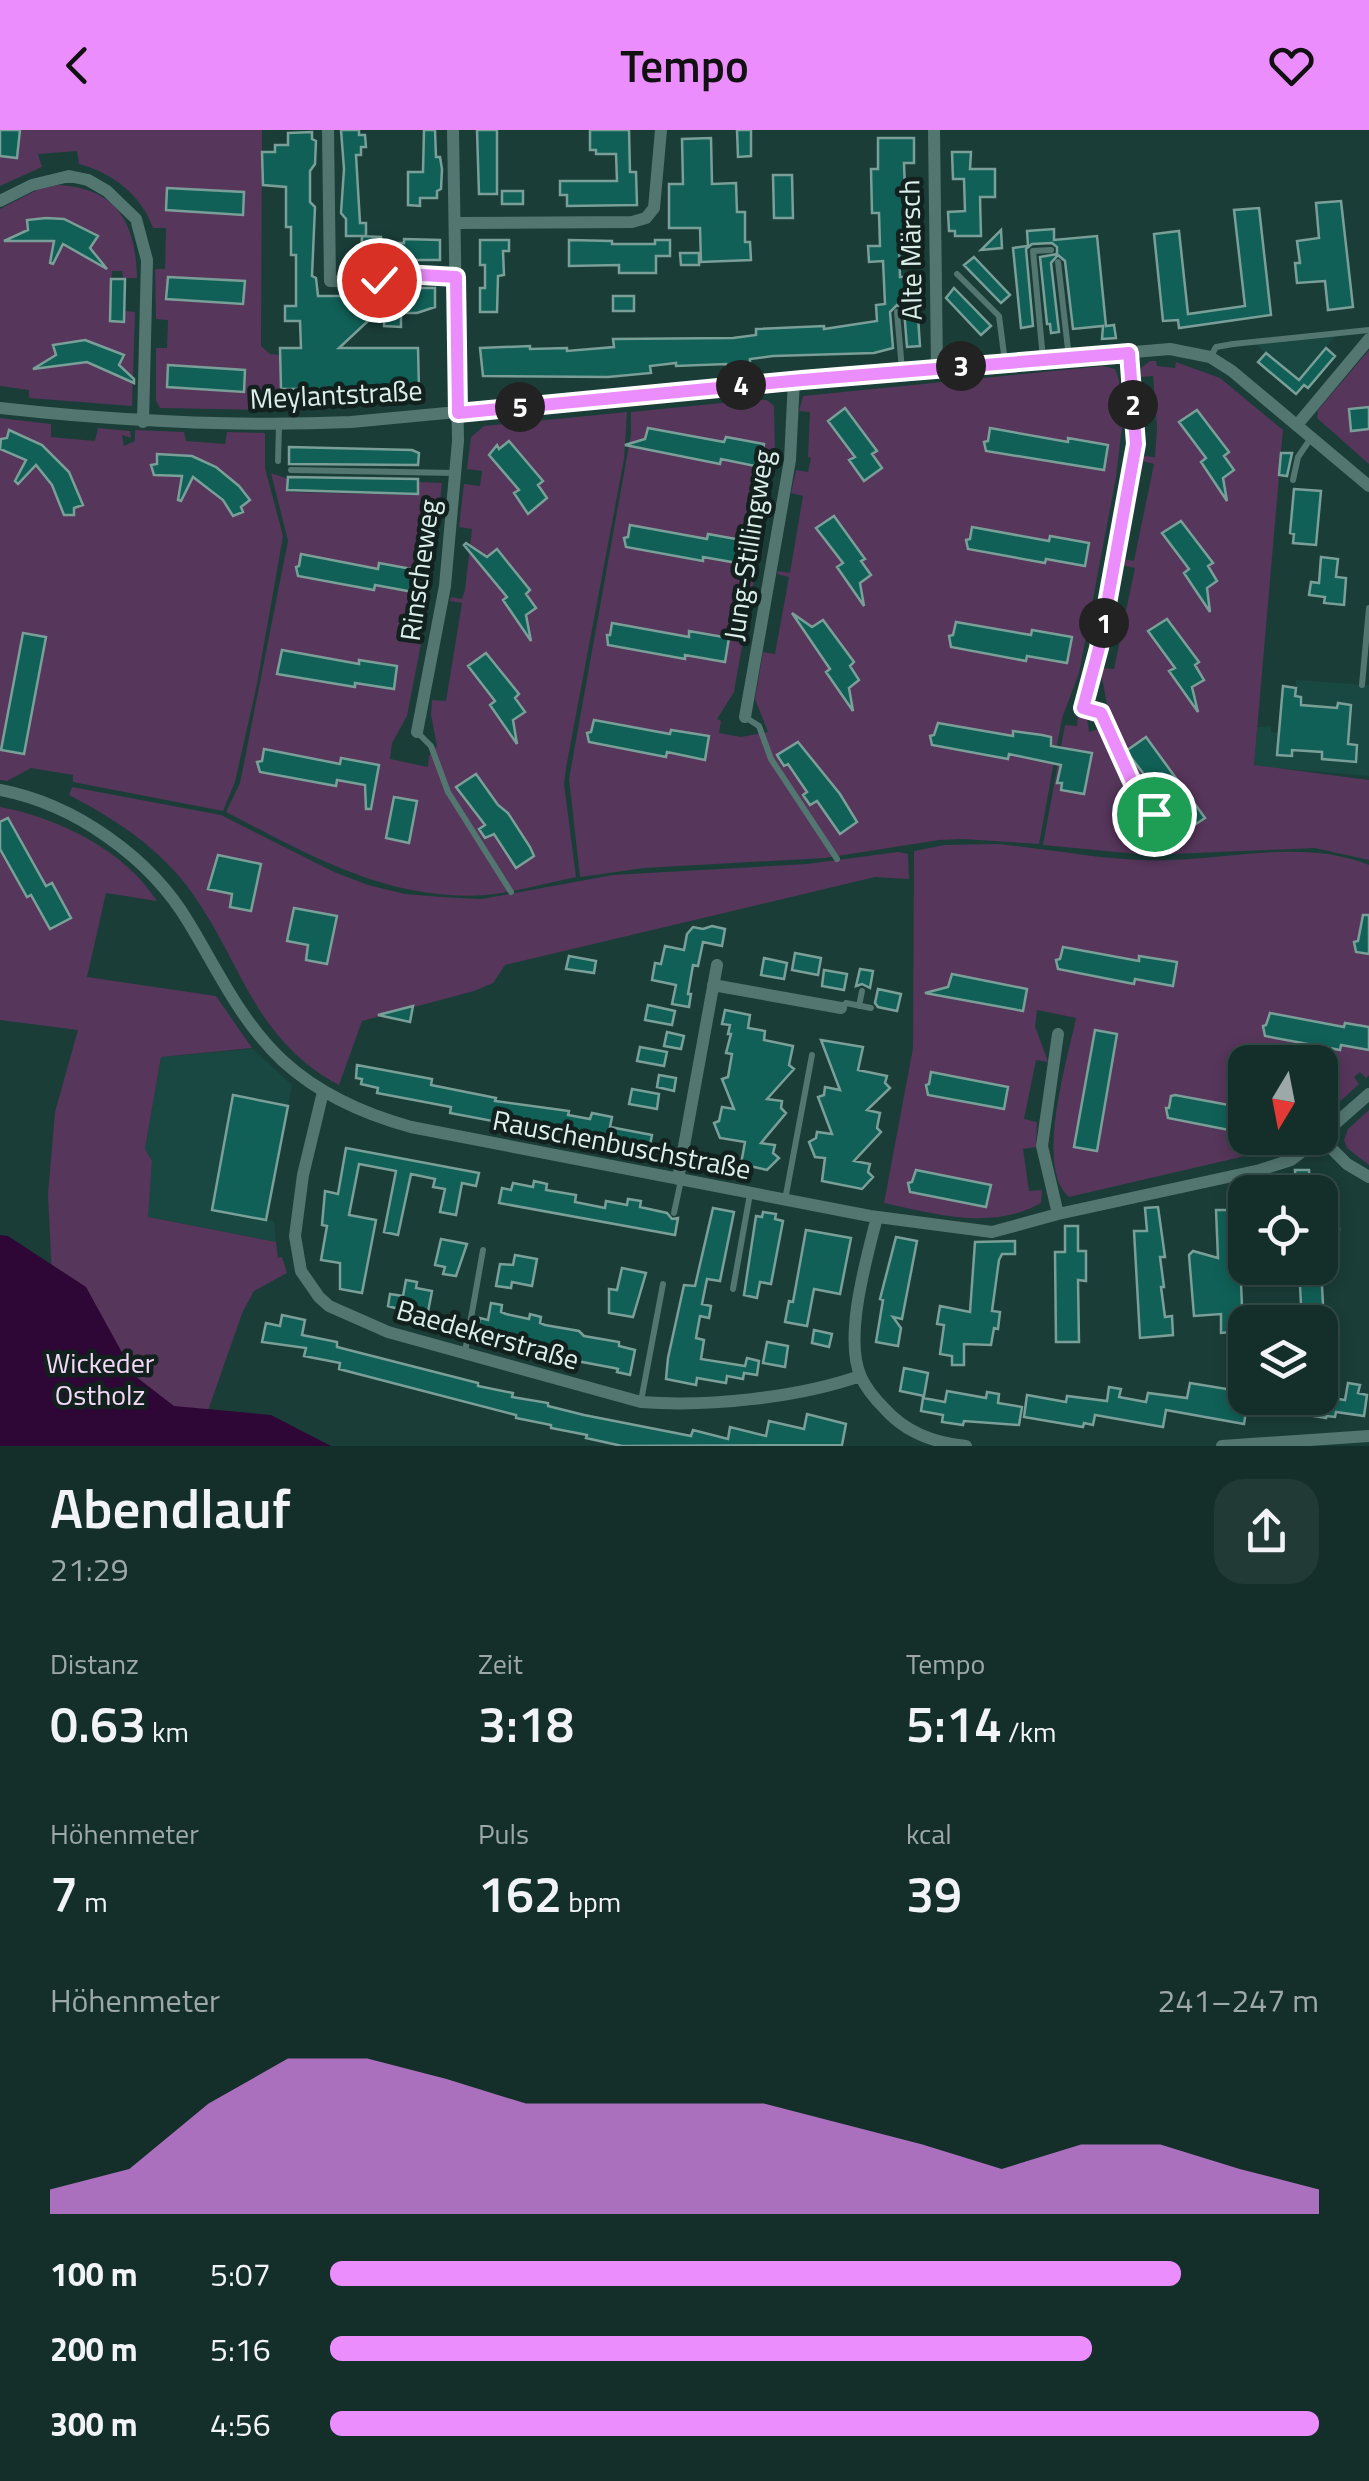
<!DOCTYPE html>
<html lang="de">
<meta charset="utf-8">
<style>
body{margin:0;font-family:"Titillium Web",sans-serif;background:#213a36;color:#f1f3f6;height:100vh;display:flex;flex-direction:column;font-size:38px;white-space:nowrap}
*{box-sizing:border-box;margin:0}
p{font-size:32px;color:#9da8a8}
.icon{flex:none;width:55px;height:55px;fill:none;stroke:currentColor;stroke-width:2;stroke-linecap:round;stroke-linejoin:round}
.map{position:relative;height:1316px;overflow:hidden}
.sheet{display:flex;flex-direction:column;background:#142e2a;flex:1}
.sheet>*{flex:none}
.needle{width:65px;rotate:190deg}
.fabs{position:absolute;left:1228px;top:915px;display:grid;gap:20px}
.fabs a{display:grid;place-items:center;width:110px;height:110px;border-radius:20px;background:#142e2a;box-shadow:0 5px 15px #0003,0 0 0 2px #334a47;font-size:50px}
.pin{position:absolute;display:grid;place-items:center;width:85px;height:85px;color:#fff;margin:-42px;border:5px solid #fff;border-radius:50%;box-shadow:0 2px 10px #0007}
.km{position:absolute;width:50px;height:50px;margin:-25px;border-radius:50%;background:#222;color:#fff;font-size:28px;line-height:50px;text-align:center}
.round{display:grid;place-items:center;flex:none;width:105px;height:105px;border-radius:30px;background:#213a36}
.head{display:flex;align-items:center;justify-content:space-between;height:170px;padding:0 50px}
h1{font-size:55px;font-weight:600;line-height:75px}
.stats{display:grid;grid-template-columns:repeat(3,1fr);gap:15px;height:170px;padding:10px 50px}
.stats div{display:grid;align-content:center}
.stats b{font-size:50px;font-weight:600}
.stats small{font-size:28px;font-weight:400}
.stats p{font-size:28px}
.chart{height:280px;padding:20px 50px}
.chart p{display:flex;justify-content:space-between}
.chart svg{width:100%;height:180px;margin-top:10px;fill:#eb8dfc;opacity:.7}
ul{padding:0 50px;list-style:none;font-size:32px}
li{display:grid;grid-template-columns:160px 120px 1fr;align-items:center;height:75px}
li i{height:25px;border-radius:12px;background:#eb8dfc}
header{display:flex;justify-content:space-between;align-items:center;height:130px;padding:0 50px;background:#eb8dfc;color:#111;font-size:45px;font-weight:600}
.map>svg:first-child{display:block}
</style>
<header><svg class="icon" aria-label="back" viewBox="0 0 24 24"><path d="M15 5l-7 7 7 7"/></svg>Tempo<svg class="icon" aria-label="heart" viewBox="0 0 24 24"><path d="M12 20l-8-8c-3-5 5-10 8-4 3-6 11-1 8 4z"/></svg></header>
<div class="map">
<svg width="1369" height="1316" viewBox="0 0 1369 1316">
<rect width="100%" height="100%" fill="#1a3d38"/>
<!-- built -->
<path fill="#194741" d="M1338,203L1299,250L1253,212Z
M1296,550L1369,555V646L1254,636L1257,597L1271,596V602L1285,603L1288,584L1281,583L1283,556L1296,557Z
M253,919L292,955L277,1033L260,1030L274,1048L266,1089L274,1091L276,1112L147,1087L152,1032L145,1020L161,927Z"/>
<!-- green -->
<path fill="#56365b" d="M0,0H262L261,216L270,224L280,225L281,258H341V277L277,280L160,278L156,271V218H167L168,190L156,189L155,139H165L166,98H153C141,64 112,43 79,34L77,21L38,24L42,37L0,56Z
M58,55C117,58 136,93 137,148H123L122,141H112L110,191L124,192L125,181L135,182L132,276L29,268V260L0,256V79L39,59Z
M1369,220V334L1317,288L1318,280Z
M1150,231H1156L1157,236L1175,238L1176,232L1220,248L1283,300L1254,635L1369,650V730L1315,718L1148,725L1043,715L1065,595L1077,596L1078,585L1087,588L1089,602L1111,595L1101,543L1102,538L1114,539L1135,438L1122,435L1123,429L1134,431L1154,334L1142,331V326L1155,327L1157,297L1153,246L1141,247V238Z
M1103,236L1115,239L1119,250L1122,296L1116,347L1079,543L1062,588L1039,714L963,709L939,710L825,728L644,738L580,747L569,649L631,304V282L752,270H767L774,276L775,332L736,550L734,562L717,589L721,591L719,603L741,607L768,602L755,569L763,522L775,524L789,447L777,444L778,441L790,443L803,366L791,363L796,340L808,342L811,328L808,327L810,282L799,281L803,266Z
M627,282L624,329L566,638L564,654L576,747C547,753 516,762 486,765C389,772 309,725 226,682L240,653L288,411L271,343L288,349V362L418,365L419,352L442,353L428,478L407,586L392,613L390,629L428,637L429,626L437,616L431,585L432,570L446,571L462,473L450,471L451,467L462,469L465,460L472,399L459,397L464,354L480,356L482,341L467,339L471,307L484,296Z
M0,288L51,294V307L95,311L98,298L130,301L131,308L122,305L124,316L135,311V300L184,302L186,311L225,314L227,302L265,303V338L283,406L257,554L235,652L223,681L73,652V645L31,638L7,651L0,650Z
M72,657L221,685L334,742L368,755L405,764L441,767L482,769L613,745L807,734L898,722L908,724L909,749L875,747L505,835L493,853L474,861L362,891L339,955C255,910 243,836 193,764C161,719 117,690 69,665Z
M0,677C59,688 124,720 157,771L106,763L87,847L216,866L252,918L161,927L145,1019L152,1031L148,1087L276,1112L278,1128L282,1127L287,1143L254,1161L243,1181L206,1286L0,1316L52,1147L48,1064L55,982L78,900L0,890Z
M997,714C1054,719 1111,732 1168,730C1234,729 1305,709 1369,735V945L1366,948L1360,942L1354,947L1359,954L1320,990V932H1245V1008H1300L1279,1018L1069,1067C1034,1038 1068,928 1076,888L1037,880L1035,896L1048,932L1036,930L1024,989L1037,992L1036,1017L1023,1019L1029,1061L1042,1060L1041,1073C992,1101 935,1084 884,1073L913,918L914,721L945,715Z
M1369,980V1035L1347,1018L1344,1010L1348,999Z"/>
<!-- water -->
<path fill="#2f0736" d="M0,1105L8,1106L86,1157L135,1246L174,1276L271,1285L331,1316H0Z"/>
<!-- building -->
<path fill="#106057" stroke="#7a9f98" stroke-width="2.5" d="M0,0H20L17,28L0,26Z
M341,0H359V5H365L366,17H361V25H356L360,93H366V106H346V89L341,83L344,39Z
M424,0H435L436,27H440L442,39L441,59L437,61V68H420V76L408,75V42H423Z
M477,0H497V64H479Z
M590,0H629L630,42H636L637,75L567,76V65H560V51H617L616,24H596V20H590Z
M737,0H751V26L738,27Z
M312,2V9L316,11L315,34L310,41V72L315,77L312,146L316,148L318,166H356L364,173L399,172V163H405L406,158H435V177L417,183H401V197L384,196L385,175L339,218H418L419,259H281L280,218H301L300,191H285V176H296V125H291V97H286V57L263,55L262,22H275V15H288V3Z
M711,8L712,54L736,53L737,82H745V112H750L751,130L701,132L700,98H669V54H683L682,9Z
M878,8H914V33H904L906,91H919V111L899,112L900,147H922V172H917L920,216L907,217L904,180L897,175L890,182L893,218L874,223L773,226L750,229V234L726,236V234L676,236V233L650,236L651,243L608,247L483,246L480,218L530,216V219L567,218V221L614,217L613,209L733,208L756,205V199L824,196V199L877,191L876,175L885,174L883,131L869,132L868,116H880L879,83H872L871,39H878Z
M952,22H971L970,39H995V67H980L981,106H955V101H949L948,82L965,81L964,49H953Z
M773,45H792L793,88H774Z
M167,58L244,62L243,85L166,80Z
M502,61H523V74H502Z
M1341,71L1353,177L1328,180L1325,151L1297,153L1295,133H1300L1297,111L1319,108L1316,73Z
M1259,78L1271,185L1179,198L1178,190L1163,191L1154,104L1179,101L1188,184L1245,176L1234,80Z
M46,88L64,89L98,106L90,118L107,139L63,114L53,134L50,133L54,111H4L28,100L27,90Z
M1054,99V110L1097,106L1106,196L1114,195L1116,208L1102,209L1103,196L1073,199L1065,131L1058,125L1051,133L1059,202L1051,203L1050,194H1047L1040,127L1057,124V117L1052,113L1032,114L1026,119L1033,196L1021,198L1013,118L1028,116L1027,101Z
M1001,100L1002,118L981,120Z
M362,106L381,107V113H404V109L440,110V130H394V136H368L361,133Z
M480,110H509V121H503L504,145L498,146L497,182H480V158H485V135H480Z
M569,110L612,111V114H655V110H670V126H656V143H619V135L569,136Z
M680,123H699V135H681Z
M974,127L1010,165L1001,173L964,135Z
M168,147L245,151L243,174L166,169Z
M111,149H125L124,192L110,191Z
M954,158L991,196L981,205L946,168Z
M613,166H634V181H613Z
M85,210L124,225L119,235L134,249V253L87,232L33,239L56,225L53,215Z
M1326,218L1335,226L1308,258L1304,255L1296,264L1258,232L1266,223L1299,250Z
M168,235L245,240L244,262L167,257Z
M1369,277V299L1351,301L1349,279Z
M845,278L877,321L872,324L882,338L864,351L849,330L855,327L828,291Z
M1197,280L1229,322L1224,326L1234,340L1223,348L1227,371L1201,332L1206,328L1179,292Z
M648,298L724,312L726,307L764,314L760,337L721,329L720,334L625,315L645,309Z
M990,298L1068,312V308L1108,315L1104,340L986,321L984,312L988,311Z
M9,300L42,315L69,342L83,375L74,378V385H64L52,355L36,335L18,354L15,351L26,330L0,319L1,309L7,308Z
M509,311L543,351L538,355L547,368L528,384L514,363L519,360L489,325L497,315L499,319Z
M289,317L412,320L419,323L418,335L289,334Z
M1281,323H1292L1287,346L1279,345Z
M157,324L192,326L216,337L239,356L250,370L241,377L243,382L233,386L223,370L193,347L181,371L178,370L182,346L154,345L151,335L157,334Z
M288,347L418,349V364L287,360Z
M1294,359L1321,361L1316,415L1293,413L1294,404L1290,403Z
M834,386L865,429L861,431L871,445L860,453L864,476L837,437L843,433L816,398Z
M1181,391L1213,433L1208,436L1217,451L1207,458L1210,482L1184,443L1189,439L1162,403Z
M630,395L707,409L708,404L747,411L743,434L703,427V431L626,417L624,408L628,407Z
M972,397L1049,411L1050,406L1089,413L1085,436L1046,429L1045,433L968,419L966,410L970,409Z
M466,413L487,427L497,419L530,460L526,464L536,478L526,485L531,511L503,470L507,467L464,415Z
M301,424L378,439L379,433L417,440L413,462L375,455L374,460L298,446L296,437L299,436Z
M1321,427L1338,429L1336,447L1346,448L1344,475L1324,473L1325,467L1309,465L1311,452L1319,453Z
M792,483L812,497L823,490L854,532L850,536L859,550L849,558L853,581L826,542L830,539Z
M1167,489L1199,532L1195,535L1204,550L1192,557L1198,582L1169,541L1175,538L1148,501Z
M956,492L1031,505L1032,500L1072,507L1067,533L1027,526L1026,531L951,517L949,506L953,505Z
M612,493L689,507V501L729,508L725,532L685,525V529L608,515L607,505H610Z
M23,503L46,507L24,624L1,620Z
M282,520L359,534V530L397,536L394,559L355,553V557L277,544Z
M486,523L519,564L515,568L525,582L513,590L517,614L490,575L495,571L468,536Z
M1283,556L1296,558L1295,566L1301,567V575L1337,578L1338,573L1351,575L1348,614L1357,615L1356,632L1322,629V622L1292,620V626L1277,625Z
M594,590L670,604L671,600L709,606L705,630L667,622L666,627L589,612L587,603L591,602Z
M938,593L1013,606V601L1042,605L1051,607V616L1092,623L1084,664L1061,660L1062,653H1057L1061,635L1009,624L1008,629L932,615L930,606L934,605Z
M1146,607L1205,688L1187,700L1126,621Z
M798,612L840,664L857,692L840,704L817,671L810,675L803,665L807,662L788,634L784,636L777,625Z
M264,619L340,634L341,628L379,635L371,679H366L365,655L337,650L336,656L260,642L257,632L262,631Z
M476,644L498,675L508,683L530,717L534,726L516,738L494,704L485,708L479,699L485,695L456,657Z
M394,667L417,671L409,713L386,708Z
M8,688L46,756L52,753L71,788L50,799L31,765L27,767L0,719V692Z
M218,725L261,734L251,781L230,777L232,764L208,759Z
M294,778L337,786L327,834L306,830L308,815L287,811Z
M1363,785H1369V824L1356,822L1354,812L1358,811Z
M712,796L725,799L722,816L703,812L698,836L693,835L688,864H691L689,877L672,874L676,855L652,850L655,833L661,834L665,816L684,820L687,804L693,797L703,799Z
M1063,817L1139,831V826L1177,832L1173,856L1135,849L1134,854L1058,839L1056,830L1060,829Z
M795,823L821,828L818,845L792,840Z
M569,826L596,831L594,843L566,839Z
M764,828L787,833L784,849L761,845Z
M860,839L873,841L870,858L862,854L856,856Z
M824,840L847,844L844,860L822,856Z
M952,844L1027,859L1023,881L925,863L948,857Z
M878,859L901,864L897,881L878,877L875,873Z
M648,875L675,881L672,895L645,890Z
M413,876L410,892L378,885Z
M725,880L750,885L748,898L765,901L764,910L793,916L789,935L794,939L767,969L782,971L781,978L786,983L761,1013L775,1015L773,1023L779,1028L767,1040L741,1034L745,1012L720,1008L714,993L719,991L722,977L734,979L722,949L728,947L732,924L726,923L731,904H728L730,895L722,894Z
M1270,883L1344,897L1345,893L1369,897V920L1341,915L1340,920L1265,906L1263,896L1266,895Z
M1095,900L1117,904L1097,1021L1074,1017Z
M667,902L684,906L681,919L664,916Z
M821,910L863,917L858,940L887,946L885,953L890,958L867,980L880,983L877,998L881,1002L854,1031L870,1034L868,1042L873,1047L862,1059L822,1051L825,1028L815,1027L809,1012L816,1008L817,1002L832,1004L818,967L824,965L825,957L840,960Z
M640,917L667,922L664,936L637,931Z
M357,935L432,949L431,955L496,968L495,971L569,981L568,985L590,989L592,983L612,987L610,997L652,1005L649,1020L450,983L451,977L377,963L378,958L361,954L362,949L356,948Z
M931,942L1008,957L1004,979L928,965L926,955L929,954Z
M659,945L676,948L674,961L657,957Z
M632,959L659,964L657,979L629,974Z
M233,965L288,976L266,1090L212,1080Z
M1175,965L1245,978L1244,1003L1168,988L1166,978H1169L1171,966Z
M346,1018L479,1043L476,1056L462,1053L456,1085L440,1082L445,1059L433,1057L435,1049L411,1044L398,1105L384,1102L396,1041L359,1034L349,1085L376,1090L362,1163L340,1159V1133L321,1130L327,1096L322,1095L325,1061L338,1064Z
M916,1040L991,1055L986,1077L910,1062L908,1053L912,1052Z
M1295,1040H1309L1310,1055L1296,1056Z
M534,1051L547,1054L546,1060L576,1065L575,1072L605,1078L606,1071L627,1075L628,1069L641,1071L640,1077L667,1083L672,1089L678,1088L675,1105L499,1073L502,1058L511,1060L513,1053L533,1057Z
M1158,1077L1165,1127H1160L1164,1157H1161L1165,1187L1172,1186L1173,1205L1140,1208L1134,1101H1147L1145,1078Z
M713,1078L734,1082L720,1151L707,1149L702,1174L711,1176L709,1188L700,1186L696,1208L704,1210L701,1229L745,1236L747,1228L759,1231L757,1245L744,1243L743,1249L727,1246L726,1253L697,1248L696,1255L666,1249L668,1228L684,1155L695,1156Z
M1216,1080H1238L1243,1201L1221,1203V1184L1194,1186L1189,1125L1193,1121L1218,1128Z
M763,1082L776,1084L775,1089L783,1091L771,1154L760,1152L757,1168L744,1165L756,1086L762,1087Z
M1065,1096H1078V1121H1086V1151L1078,1150L1079,1212H1056L1055,1122H1065Z
M1325,1098L1339,1099L1337,1133H1335Z
M806,1100L851,1108L840,1164L814,1159L807,1196L785,1192L789,1171L793,1172Z
M896,1107L917,1111L902,1189L893,1187L901,1198L898,1216L876,1212L883,1170L880,1169Z
M441,1109L467,1114L456,1146L443,1144L445,1137L435,1135Z
M1015,1111V1124H1002L999,1130L992,1181L1000,1182L998,1199L994,1198L991,1215L964,1214V1235H952V1226L940,1224L944,1195L937,1194L940,1176L970,1182L975,1112Z
M515,1125L537,1129L532,1156L512,1152L511,1158L496,1156L500,1134L513,1135Z
M622,1138L646,1143L633,1187L609,1183V1159L617,1160Z
M1299,1138H1321L1324,1192H1302Z
M406,1150L417,1152L416,1158L432,1161L427,1187L388,1176L390,1164L403,1166Z
M491,1173L502,1175L501,1182L506,1184L529,1189L530,1184L541,1187L540,1193L545,1195L579,1201L584,1206L619,1212V1216L635,1220L630,1245L617,1242L618,1239L614,1238L577,1231L573,1226L511,1213L498,1210L499,1205L495,1204L477,1201L480,1188L488,1190Z
M282,1185L305,1190L302,1205L337,1212V1217L478,1253V1256L513,1263L512,1267L548,1273V1276L584,1285L691,1306L693,1300L728,1309L730,1297L766,1306L769,1291L804,1299L807,1284L846,1294L842,1315L622,1316L586,1308L587,1305L551,1298V1295L516,1288V1285L339,1239L340,1233L304,1226L306,1218L262,1212L266,1193L280,1196Z
M814,1200L832,1204L829,1217L812,1213Z
M767,1212L788,1216L785,1237L763,1233Z
M904,1238L928,1243L924,1266L900,1261Z
M1190,1253L1245,1262V1268L1320,1266L1345,1270L1348,1253L1360,1255L1358,1263L1367,1265L1364,1286L1336,1282L1335,1287L1326,1286V1288L1247,1275L1244,1294L1166,1280L1163,1297L1095,1285L1093,1295L1084,1293L1083,1297L1024,1287L1027,1265L1066,1272L1067,1266L1107,1271L1109,1257L1121,1259L1119,1267L1146,1272L1148,1263L1187,1268Z
M947,1261L986,1268L987,1262L999,1264L998,1273L1022,1277L1019,1295L964,1291L963,1295L942,1292L943,1285L921,1281L923,1268L945,1272Z"/>
<g fill="none" stroke-linecap="round" stroke-linejoin="round">
<!-- lane -->
<path stroke="#537670" stroke-width="6" d="M1058,132L1069,228
M957,144L999,186L1005,232
M897,182L902,240
M1211,226L1216,217L1233,214L1369,200
M1043,229L1033,121L1051,120
M278,331L279,295
M291,340L455,343
M1293,350L1298,327L1311,308
M1362,555L1369,478
M1085,579L1101,583L1134,656L1171,709
M745,587L759,596L771,629L837,729
M417,602L431,616L448,662L511,762
M859,876L862,861
M842,877L846,873L871,878
M785,1070L812,925
M674,1083L681,1050
M733,1159L750,1064
M465,1222L483,1120
M641,1271L663,1154"/>
<!-- street -->
<path stroke="#537670" stroke-width="12" d="M328,0L330,151L374,152L405,144L456,147
M934,0L937,238
M0,71L32,55L69,46L88,50L107,61L136,89L147,130L143,292
M456,93L632,92L646,88L654,78L661,0
M0,278C117,291 233,297 351,292L794,250L1170,219L1210,227L1232,241L1369,356
M1297,295L1369,209
M1083,579L1099,518L1136,314L1129,223
M745,587L790,330L794,250
M417,602L445,456L458,311L453,0
M0,660C74,674 150,727 189,793C218,841 241,892 283,931C320,965 364,984 411,997L870,1086L992,1102L1058,1084L1260,1040L1291,1030L1320,1008
M713,855L841,878
M323,962L303,1045L295,1106L301,1141L319,1167L329,1176L388,1202L641,1272C707,1277 797,1268 860,1246
M1320,1007L1369,964
M1320,1007L1347,1034L1369,1047
M678,1049L717,835
M1058,1084L1042,1016L1058,904
M877,1087C867,1127 843,1208 861,1247C866,1258 875,1269 884,1278C905,1302 934,1313 966,1316
M1222,1316L1369,1306"/>
</g>
<g fill="none" stroke-linecap="round" stroke-linejoin="round">
<defs>
<path id="route" d="M379,150L404,144L456,147L458,283L802,250L1129,223L1136,314L1099,518L1083,578L1101,583L1134,656L1154,684"/>
</defs>
<!-- route casing -->
<use href="#route" stroke="#fff" stroke-width="20"/>
<!-- route -->
<use href="#route" stroke="#eb8dfc" stroke-width="12"/>
</g>
<g text-anchor="middle" dominant-baseline="central" stroke-width="9" stroke-linejoin="round" paint-order="stroke">
<!-- street labels -->
<g font-size="28" fill="#dcefeb" stroke="#12211e">
<text transform="translate(910 120) rotate(-91)">Alte Märsch</text>
<text transform="translate(336 264) rotate(-3)">Meylantstraße</text>
<text transform="translate(748 415) rotate(-81)">Jung-Stillingweg</text>
<text transform="translate(419 440) rotate(-82)">Rinscheweg</text>
<text transform="translate(622 1014) rotate(11)">Rauschenbuschstraße</text>
<text transform="translate(488 1204) rotate(16)">Baedekerstraße</text>
</g>
<!-- park labels -->
<g font-size="28" fill="#f3d9f7" stroke="#12211e">
<text x="100" y="1232">Wickeder<tspan x="100" dy="32">Ostholz</tspan></text>
</g>
</g>
</svg>
<div class="fabs">
<a><svg class="needle" viewBox="-14 -14 28 28"><path d="M0-13l5 13h-10z" fill="#e53935"/><path d="M0 13l5-13h-10z" fill="#9da8a8"/></svg></a>
<a><svg class="icon" aria-label="locate" viewBox="0 0 24 24"><circle cx="12" cy="12" r="6"/><path d="M12 2v4M12 18v4M2 12h4M18 12h4"/></svg></a>
<a><svg class="icon" aria-label="layers" viewBox="0 0 24 24"><path d="M12 4l9 5-9 5-9-5zM3 14l9 5 9-5"/></svg></a>
</div>
<div class="pin" style="left:1154px;top:684px;background:#1e9e55"><svg class="icon" aria-label="arrive" viewBox="0 0 24 24"><path d="M6 21V4h12l-3 4 3 4H6"/></svg></div>
<div class="pin" style="left:379px;top:150px;background:#d93025"><svg class="icon" aria-label="check" viewBox="0 0 24 24"><path d="M5 12l5 5 9-10"/></svg></div>
<b class="km" style="left:1104px;top:493px">1</b>
<b class="km" style="left:1133px;top:275px">2</b>
<b class="km" style="left:961px;top:236px">3</b>
<b class="km" style="left:741px;top:255px">4</b>
<b class="km" style="left:520px;top:277px">5</b>
</div>
<section class="sheet">
<div class="head"><div><h1>Abendlauf</h1><p>21:29</p></div><a class="round"><svg class="icon" aria-label="share" viewBox="0 0 24 24"><path d="M12 15V3M7 8l5-5 5 5M5 13v7h14v-7"/></svg></a></div>
<div class="stats">
<div><p>Distanz</p><b>0.63<small> km</small></b></div>
<div><p>Zeit</p><b>3:18</b></div>
<div><p>Tempo</p><b>5:14<small> /km</small></b></div>
</div>
<div class="stats">
<div><p>Höhenmeter</p><b>7<small> m</small></b></div>
<div><p>Puls</p><b>162<small> bpm</small></b></div>
<div><p>kcal</p><b>39</b></div>
</div>
<div class="chart"><p><span>Höhenmeter</span>241–247 m</p>
<svg viewBox="0 0 160 44" preserveAspectRatio="none"><path d="M0 44V38L10 33L20 17L30 6L40 6L50 11L60 17L70 17L80 17L90 17L100 22L110 27L120 33L130 27L140 27L150 33L160 38V44z"/></svg>
</div>
<ul>
<li><b>100 m</b>5:07<i style="width:86%"></i></li>
<li><b>200 m</b>5:16<i style="width:77%"></i></li>
<li><b>300 m</b>4:56<i style="width:100%"></i></li>
</ul>
</section>
